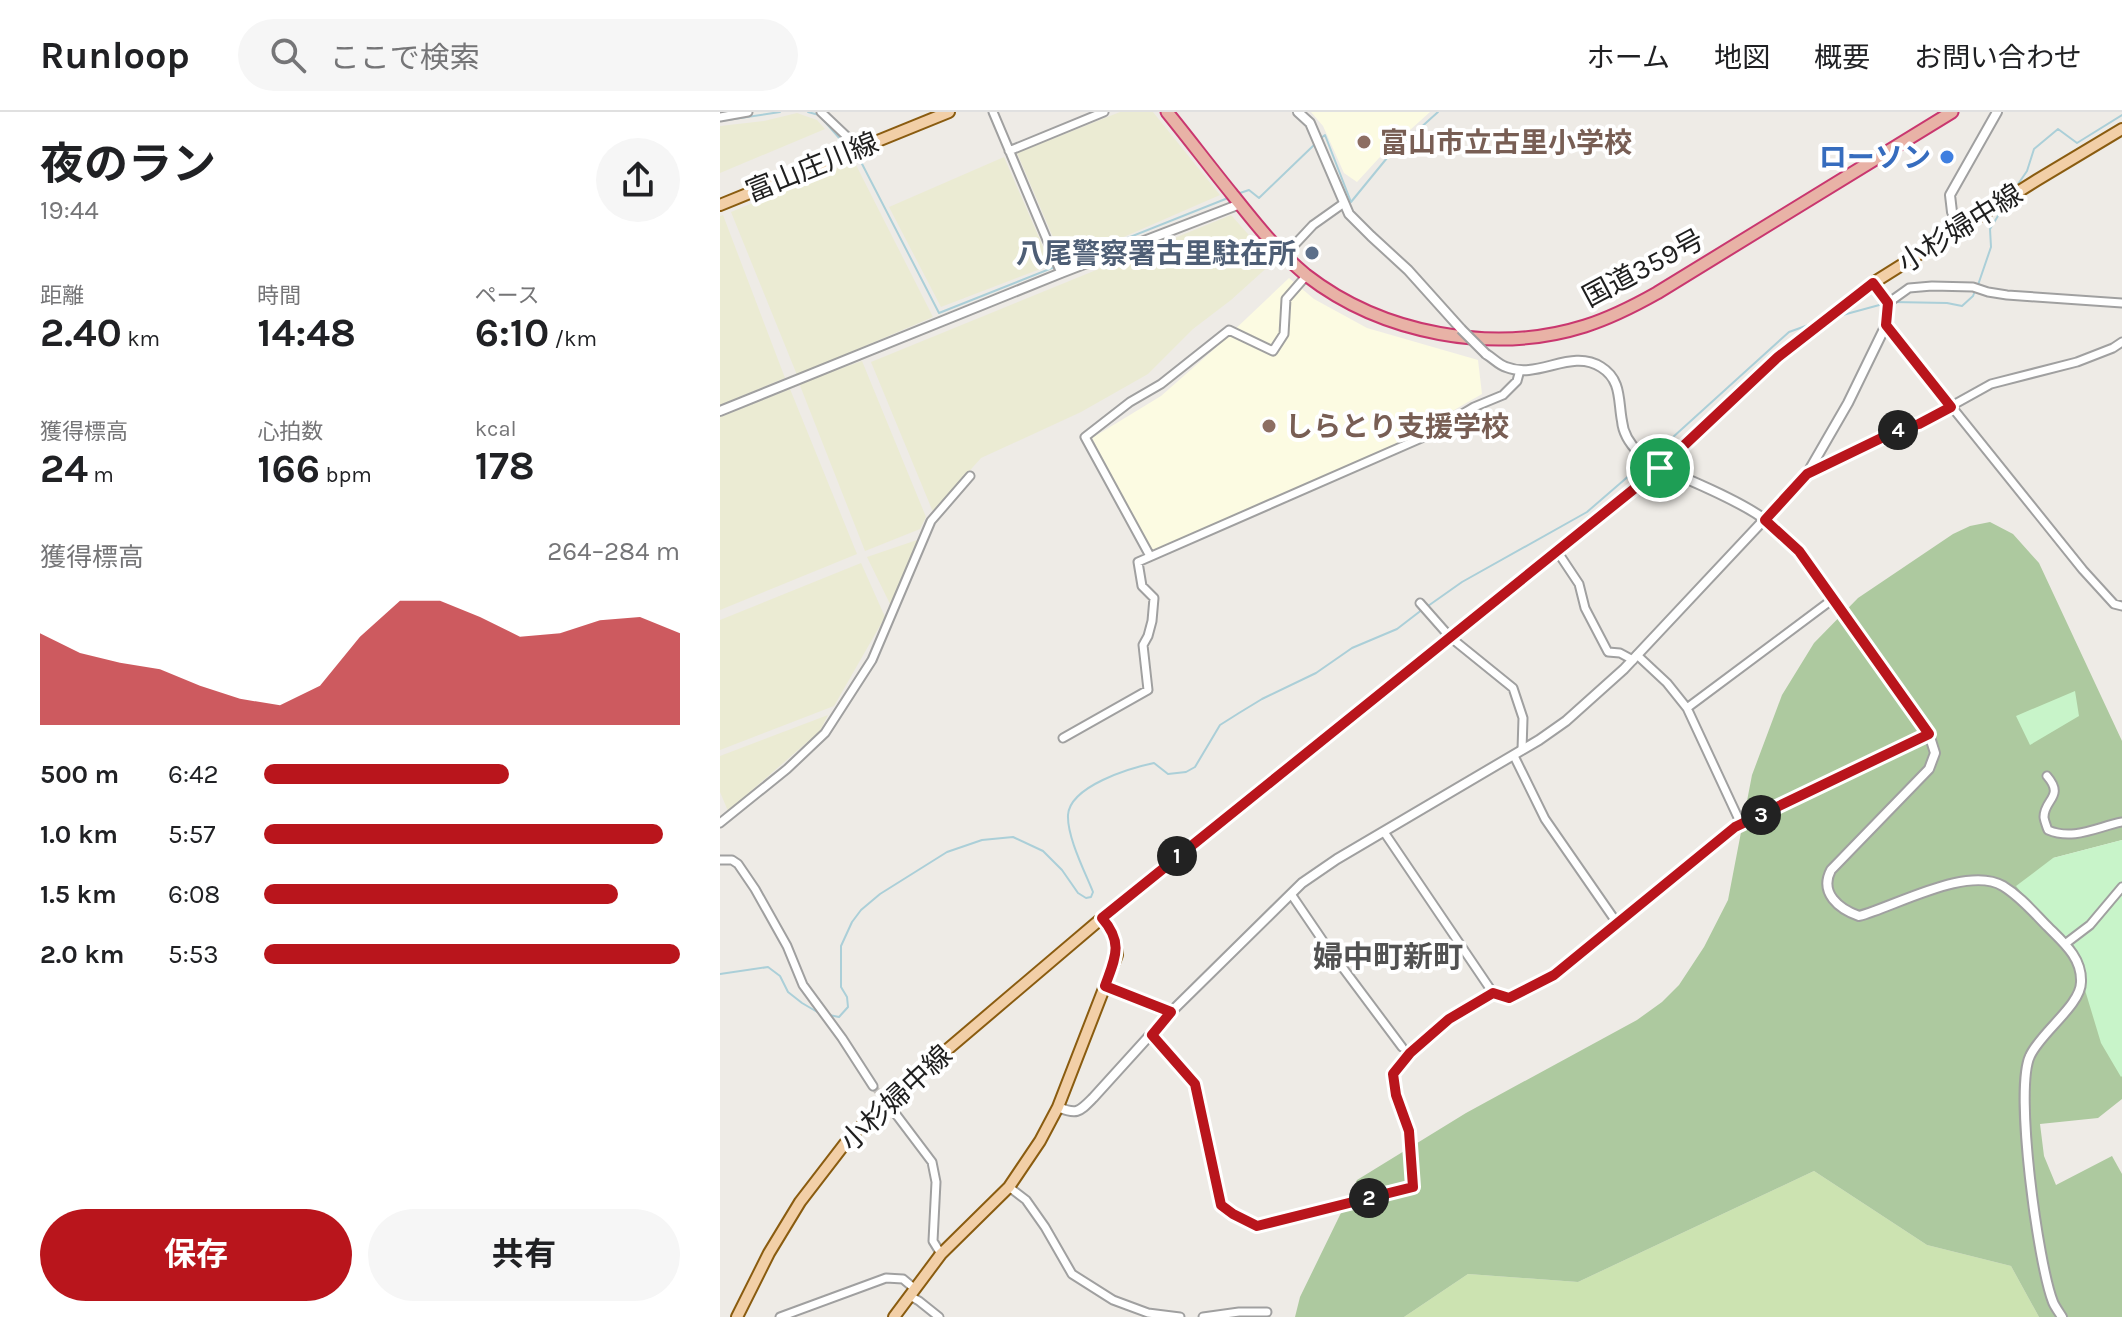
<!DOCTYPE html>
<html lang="ja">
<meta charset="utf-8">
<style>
body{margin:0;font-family:Karla,"Noto Sans JP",sans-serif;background:#f6f6f6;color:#202124;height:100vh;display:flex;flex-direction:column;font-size:30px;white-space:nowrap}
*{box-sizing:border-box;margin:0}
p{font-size:26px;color:#757577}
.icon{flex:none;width:44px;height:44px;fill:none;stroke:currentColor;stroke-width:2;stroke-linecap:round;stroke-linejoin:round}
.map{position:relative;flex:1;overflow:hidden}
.panel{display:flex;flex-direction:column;background:#fff;width:720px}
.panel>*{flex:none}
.pin{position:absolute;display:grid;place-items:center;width:68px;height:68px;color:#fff;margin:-34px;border:4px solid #fff;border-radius:50%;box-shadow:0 2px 8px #0007}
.km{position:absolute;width:40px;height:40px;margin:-20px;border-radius:50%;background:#222;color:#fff;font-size:22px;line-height:40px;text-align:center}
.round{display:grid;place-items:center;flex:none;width:84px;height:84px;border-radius:42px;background:#f6f6f6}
.headline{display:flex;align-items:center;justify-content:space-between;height:136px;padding:0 40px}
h1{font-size:44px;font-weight:700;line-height:60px}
.figures{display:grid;grid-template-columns:repeat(3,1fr);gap:12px;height:136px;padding:8px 40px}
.figures div{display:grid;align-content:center}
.figures b{font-size:40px;font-weight:700}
.figures small{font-size:22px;font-weight:400}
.figures p{font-size:22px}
.chart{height:224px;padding:16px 40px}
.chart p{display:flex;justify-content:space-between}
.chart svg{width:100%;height:144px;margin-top:8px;fill:#b9151c;opacity:.7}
.cta{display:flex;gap:16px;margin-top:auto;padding:16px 40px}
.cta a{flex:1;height:92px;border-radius:48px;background:#b9151c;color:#fff;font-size:32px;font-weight:700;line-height:92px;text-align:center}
.cta a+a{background:#f6f6f6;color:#202124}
ul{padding:0 40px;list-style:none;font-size:26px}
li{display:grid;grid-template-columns:128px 96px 1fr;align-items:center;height:60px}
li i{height:20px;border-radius:10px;background:#b9151c}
header{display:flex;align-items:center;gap:48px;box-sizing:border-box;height:112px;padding:0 40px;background:#fff;border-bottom:2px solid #e0e0e0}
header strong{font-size:38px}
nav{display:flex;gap:44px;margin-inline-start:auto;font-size:28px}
.search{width:560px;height:72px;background:#f6f6f6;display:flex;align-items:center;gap:20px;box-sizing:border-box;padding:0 28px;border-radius:44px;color:#757577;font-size:30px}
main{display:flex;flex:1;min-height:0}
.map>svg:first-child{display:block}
</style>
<header>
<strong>Runloop</strong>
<div class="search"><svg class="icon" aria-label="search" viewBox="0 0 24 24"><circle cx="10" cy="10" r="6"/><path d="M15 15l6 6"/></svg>ここで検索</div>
<nav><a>ホーム</a><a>地図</a><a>概要</a><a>お問い合わせ</a></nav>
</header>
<main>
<section class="panel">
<div class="headline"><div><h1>夜のラン</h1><p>19:44</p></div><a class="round"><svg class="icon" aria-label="share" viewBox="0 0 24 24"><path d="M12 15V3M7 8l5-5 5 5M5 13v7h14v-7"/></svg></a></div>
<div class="figures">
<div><p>距離</p><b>2.40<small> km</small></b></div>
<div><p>時間</p><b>14:48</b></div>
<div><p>ペース</p><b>6:10<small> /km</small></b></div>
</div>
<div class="figures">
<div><p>獲得標高</p><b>24<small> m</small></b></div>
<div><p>心拍数</p><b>166<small> bpm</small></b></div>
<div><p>kcal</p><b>178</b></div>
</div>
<div class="chart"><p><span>獲得標高</span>264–284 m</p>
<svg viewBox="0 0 160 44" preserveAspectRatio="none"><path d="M0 44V16L10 22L20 25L30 27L40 32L50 36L60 38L70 32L80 17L90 6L100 6L110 11L120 17L130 16L140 12L150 11L160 16V44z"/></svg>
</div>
<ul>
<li><b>500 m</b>6:42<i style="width:59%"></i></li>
<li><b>1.0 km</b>5:57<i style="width:96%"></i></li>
<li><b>1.5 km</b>6:08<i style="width:85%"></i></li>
<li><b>2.0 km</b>5:53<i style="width:100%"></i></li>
</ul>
<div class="cta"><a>保存</a><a>共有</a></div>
</section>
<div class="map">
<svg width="1402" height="1205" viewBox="0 0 1402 1205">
<rect width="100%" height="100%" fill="#eeebe6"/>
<!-- education -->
<path fill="#fcfbe2" d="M591,0H710L659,46L637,70L624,61L603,14Z
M569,166L594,187L647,216L758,248L762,282L673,333L432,439L372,326L441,284L491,240Z"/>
<!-- farmland -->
<path fill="#ebebd3" d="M400,0H433L500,83L344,151L297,41Z
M77,1L97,8L105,17L0,61V14L44,9Z
M284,45L331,153L221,195L169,95Z
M134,49L213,205L77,263L11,100Z
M3,103L65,266L0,293V104Z
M511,103L553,150L511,188L473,217L428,262L361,300L261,346L213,400L151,250Z
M142,249L206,405L200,417L145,439L79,271Z
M70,277L137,442L0,498V305Z
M200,427L171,494L147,445Z
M141,451L165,505L114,594L0,638V508Z
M108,603L100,619L8,699L0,680V644Z"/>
<!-- grass -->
<path fill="#cce3b1" d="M1094,1059L1207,1133L1291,1154L1319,1205H684L748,1162L858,1170Z"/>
<!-- forest -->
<path fill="#adc99f" d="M1270,410L1293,422L1319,451L1402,629V728L1333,746L1355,845L1402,964V987L1378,1006L1320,1012L1324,1044L1336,1073L1392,1044L1402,1062V1205H1319L1291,1154L1207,1133L1094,1059L858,1170L748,1162L684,1205H575L580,1185L637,1068L746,1001L917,908L942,890L959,873L984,835L1008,788L1032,663L1062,583L1094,531L1138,486L1233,422L1250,414Z"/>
<!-- park -->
<path fill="#c8f4c9" d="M1355,579L1359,604L1310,633L1296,604Z
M1402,728V964L1401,965L1381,931L1355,845L1296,774L1333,746Z"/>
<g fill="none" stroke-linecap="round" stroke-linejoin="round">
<!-- stream -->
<path stroke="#abcfd8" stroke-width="2" d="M88,0L99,3L128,36
M0,9L60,0
M601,26L605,23L631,90L667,46L718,0
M135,43L140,48L219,201L508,86
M1296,75L1307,59L1314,37L1338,17L1357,31L1402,3
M517,82L529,78L539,86L594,33
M1258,173L1271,135L1270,117L1284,94
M1173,190L1227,191L1242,194L1253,184L1255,179
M1119,204L1163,192
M931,345L1069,220L1094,211
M708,494L742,470L867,400L926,349
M0,862L48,855L60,864L68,880L82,891L99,901
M109,903L119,905L128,895L127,885L121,875V834L132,810L141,798L160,782L227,740L262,728L293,725L323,739L342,758L358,781L366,786L371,785L373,780C365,760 347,725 348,703C350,674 410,656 434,651L448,662L466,660L475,655L500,613L519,601L542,587L596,561L632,536L677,517L703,497"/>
<!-- minor-tunnel -->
<path stroke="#c5c2be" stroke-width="7" stroke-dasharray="7 3.5" stroke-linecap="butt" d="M153,974L175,1001"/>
<defs>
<path id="minor" d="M101,0L139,36
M273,0L341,161
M0,5L28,0
M289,39L384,0
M565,143L593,113L624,91
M1168,191L1189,176L1212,174L1253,175L1268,180L1287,183L1402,191
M1166,213L1363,458L1394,492L1402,494
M1087,362L1180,317L1199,312L1271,272L1357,250L1393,236L1402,230
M837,439L859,472L865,496L888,540L900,541L913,548
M430,444L365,325L410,290L441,272L509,218L553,239L564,222L566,187L587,163
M700,491L730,525L793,576L803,606L802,638
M917,543L947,571L967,596
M343,626L428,578L423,533L428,524L432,509L434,486L422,474L418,450L706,324L754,295L783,283L797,269L800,258
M795,646L825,707L897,811
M1327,664C1345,685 1324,687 1324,705C1324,707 1327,716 1328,718C1353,729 1377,715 1402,710
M0,711L67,657L105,621L152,548L211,409L250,364
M1021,712L967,596L1113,487
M664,720L773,881L789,886L834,863L1015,715L1209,622
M0,748H12L18,752L35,777L67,834L83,873L122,926L153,974
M571,782L605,832L682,935
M1345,832L1370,813L1402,775
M432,923L475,972L501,1093L513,1102L537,1114L693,1075L689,1019L676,983L673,962L690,941L729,907L773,881
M175,1001L212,1050L216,1070L213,1129L221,1142
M289,1075L306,1088L325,1115L352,1162L393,1188L428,1201L460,1205
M190,1184L199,1189L219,1205
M60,1205L166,1166L183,1167L195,1177
M483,1205L519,1200H547"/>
<path id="tertiary" d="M578,0L590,11L629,102L651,124L688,158L741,217
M1240,115L1232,100L1230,83L1277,0
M766,242C773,246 779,253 786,255C818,268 851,236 881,255C902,268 898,289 902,309C903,321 911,333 919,341C933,353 950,359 967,367C990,377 1029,394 1048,410C1080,436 1101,470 1125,503C1153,543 1181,583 1209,622L1215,641L1209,657L1111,758C1099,781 1119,797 1139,804C1176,794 1248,753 1283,774C1301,785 1314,801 1328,815C1344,831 1362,846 1361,870C1361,893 1320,921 1310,944C1294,977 1318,1152 1333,1190C1335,1195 1339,1200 1342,1205
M0,299L341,161L520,92
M385,874L451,900
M338,995C357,1003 359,1000 373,986L451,900L582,771L617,747L819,628L846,609L904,557L1087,362L1128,291L1166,213L1168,191L1153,171"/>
<path id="primary" d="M0,93L229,0
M17,1205L49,1141L80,1090L130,1025L175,982L382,806L940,356L1058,245L1153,171L1317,68L1402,17
M174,1205L221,1142L289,1075L320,1029L338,995L397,843C395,827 392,818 382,806"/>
<path id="trunk" d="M447,0C469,27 490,55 512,82C535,111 557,139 586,163C662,222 773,243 865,214C890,206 914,194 937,181L1232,0"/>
</defs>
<!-- minor casing -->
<use href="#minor" stroke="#a0a0a0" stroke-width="11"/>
<!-- tertiary casing -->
<use href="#tertiary" stroke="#a0a0a0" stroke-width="12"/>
<!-- primary casing -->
<use href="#primary" stroke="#8a5c10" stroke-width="14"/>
<!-- trunk casing -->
<use href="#trunk" stroke="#c9376f" stroke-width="15"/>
<!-- minor -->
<use href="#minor" stroke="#fff" stroke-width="7"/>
<!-- tertiary -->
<use href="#tertiary" stroke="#fff" stroke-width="8"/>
<!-- primary -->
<use href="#primary" stroke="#f2cfa7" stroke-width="10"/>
<!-- trunk -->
<use href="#trunk" stroke="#e8b2a6" stroke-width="11"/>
<defs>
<path id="tertiary-bridge" d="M741,217L766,242"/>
</defs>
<!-- tertiary-bridge casing -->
<use href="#tertiary-bridge" stroke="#a0a0a0" stroke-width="12" stroke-linecap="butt"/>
<!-- tertiary-bridge -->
<use href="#tertiary-bridge" stroke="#fff" stroke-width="8"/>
</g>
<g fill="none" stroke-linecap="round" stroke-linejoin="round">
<defs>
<path id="route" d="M1153,171L1168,191L1166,213L1231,295L1199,312L1180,317L1087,362L1045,408L1079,439L1209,622L1015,715L834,863L789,886L773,881L729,907L690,941L673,962L676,983L689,1019L693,1075L537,1114L513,1102L501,1093L475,972L432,923L451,900L385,874C395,846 404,831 382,806L940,356L1058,245Z"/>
</defs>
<!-- route casing -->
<use href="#route" stroke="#fff" stroke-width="16"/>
<!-- route -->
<use href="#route" stroke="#b9151c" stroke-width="10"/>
</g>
<!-- markers -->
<g fill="#8d6e63" stroke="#fff" stroke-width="3">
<circle cx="644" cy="30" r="8"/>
<circle cx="549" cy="314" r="8"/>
</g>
<circle fill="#3f7fe0" stroke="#fff" stroke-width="3" cx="1227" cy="45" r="8"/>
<circle fill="#5c6f8a" stroke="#fff" stroke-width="3" cx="592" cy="141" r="8"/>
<g text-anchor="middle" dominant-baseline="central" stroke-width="8" stroke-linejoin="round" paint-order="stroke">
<!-- education labels -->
<g font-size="28" font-weight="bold" fill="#785e54" stroke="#fff" text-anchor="start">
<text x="660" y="30">富山市立古里小学校</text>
<text x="565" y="314">しらとり支援学校</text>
</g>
<!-- shop labels -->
<g font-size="28" font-weight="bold" fill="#366cbe" stroke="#fff" text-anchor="end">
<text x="1211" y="45">ローソン</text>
</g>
<!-- street labels -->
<g font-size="28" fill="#1f1f1f" stroke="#fff">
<text transform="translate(92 55) rotate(-22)">富山庄川線</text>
<text transform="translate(1240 116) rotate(-32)">小杉婦中線</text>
<text transform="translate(923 156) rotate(-28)">国道359号</text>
<text transform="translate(176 986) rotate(-43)">小杉婦中線</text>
</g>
<!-- service labels -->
<g font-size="28" font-weight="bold" fill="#4e5e75" stroke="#fff" text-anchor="end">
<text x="576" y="141">八尾警察署古里駐在所</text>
</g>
<!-- neighbourhood labels -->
<g font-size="30" font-weight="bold" fill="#525252" stroke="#fff">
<text x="668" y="845">婦中町新町</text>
</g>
</g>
</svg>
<div class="pin" style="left:940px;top:356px;background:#1e9e55"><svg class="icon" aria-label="arrive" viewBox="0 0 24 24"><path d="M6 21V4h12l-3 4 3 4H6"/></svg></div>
<b class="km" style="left:457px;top:744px">1</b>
<b class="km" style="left:649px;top:1086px">2</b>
<b class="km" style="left:1041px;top:703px">3</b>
<b class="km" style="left:1178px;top:318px">4</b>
</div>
</main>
